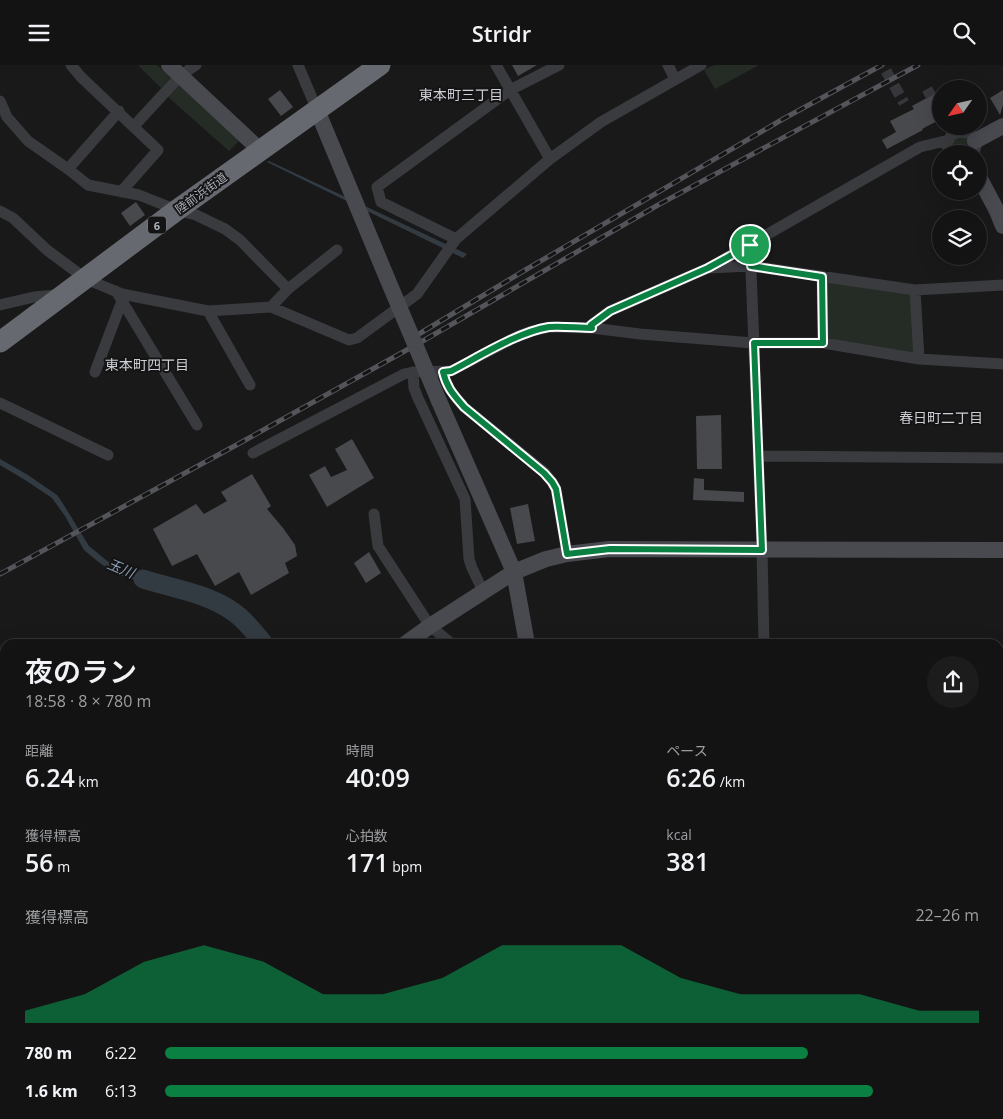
<!DOCTYPE html>
<html lang="ja">
<meta charset="utf-8">
<style>
body{margin:0;font-family:"Open Sans","Noto Sans JP",sans-serif;background:#1c1c1d;color:#f1f3f6;height:100vh;display:flex;flex-direction:column;font-size:19px;white-space:nowrap}
*{box-sizing:border-box;margin:0}
p{font-size:16px;color:#9d9ea0}
.icon{flex:none;width:28px;height:28px;fill:none;stroke:currentColor;stroke-width:2;stroke-linecap:round;stroke-linejoin:round}
.map{position:relative;flex:1;overflow:hidden}
.details{position:absolute;left:0px;top:574px;width:1004px;height:481px;display:flex;flex-direction:column;background:#131314;border-radius:15px 15px 0 0;box-shadow:0 5px 20px #0002,0 0 0 1px #323234}
.details>*{flex:none}
.needle{width:32px;rotate:236deg}
.buttons{position:absolute;left:932px;top:15px;display:grid;gap:10px}
.buttons a{display:grid;place-items:center;width:55px;height:55px;border-radius:50%;background:#131314;box-shadow:0 5px 20px #0002,0 0 0 1px #323234;font-size:25px}
.pin{position:absolute;display:grid;place-items:center;width:42px;height:42px;color:#fff;margin:-21px;border:2px solid #fff;border-radius:50%;box-shadow:0 1px 5px #0007}
.round{display:grid;place-items:center;flex:none;width:52px;height:52px;border-radius:26px;background:#1c1c1d}
.headline{display:flex;align-items:center;justify-content:space-between;height:85px;padding:0 25px}
h1{font-size:28px;font-weight:600;line-height:38px}
.stats{display:grid;grid-template-columns:repeat(3,1fr);gap:8px;height:85px;padding:5px 25px}
.stats div{display:grid;align-content:center}
.stats b{font-size:25px;font-weight:600}
.stats small{font-size:14px;font-weight:400}
.stats p{font-size:14px}
.chart{height:140px;padding:10px 25px}
.chart p{display:flex;justify-content:space-between}
.chart svg{width:100%;height:90px;margin-top:5px;fill:#0b8043;opacity:.7}
ul{padding:0 25px;list-style:none;font-size:16px}
li{display:grid;grid-template-columns:80px 60px 1fr;align-items:center;height:38px}
li i{height:12px;border-radius:6px;background:#0b8043}
header{display:flex;justify-content:space-between;align-items:center;height:65px;padding:0 25px;background:#131314;font-size:22px;font-weight:600}
.map>svg:first-child{display:block}
</style>
<header><svg class="icon" aria-label="menu" viewBox="0 0 24 24"><path d="M4 6h16M4 12h16M4 18h16"/></svg>Stridr<svg class="icon" aria-label="search" viewBox="0 0 24 24"><circle cx="10" cy="10" r="6"/><path d="M15 15l6 6"/></svg></header>
<div class="map">
<svg width="1003" height="1054" viewBox="0 0 1003 1054">
<rect width="100%" height="100%" fill="#19191a"/>
<!-- green -->
<path fill="#252c26" d="M138,0H157L171,12L161,23Z
M714,0H759L715,24L704,5Z
M178,19L239,76L229,86L167,31Z
M955,72L968,73L970,80L967,87L960,89L953,85L952,75Z
M822,211L915,225L919,294L823,278Z
M1003,1023V1054H688V1050H999V1024Z"/>
<!-- water -->
<path fill="#333b42" d="M269,96L467,189L463,193L267,97Z
M0,394L28,410L57,430L62,437L89,481L111,499L124,506L168,520L167,525L122,511L108,504L96,495L84,485L65,451L52,433L25,415L0,400Z"/>
<g fill="none" stroke-linecap="round" stroke-linejoin="round">
<!-- river -->
<path stroke="#333b42" stroke-width="19" d="M143,514C174,524 208,528 235,548C246,556 255,568 264,579
M367,1054L371,1050"/>
</g>
<!-- building -->
<path fill="#48494d" d="M512,0H537L518,11Z
M280,25L293,42L281,51L268,34Z
M941,25V54L922,64L923,65L887,84L882,75L896,67L890,56L914,44L912,41Z
M1003,25V40L1000,50L990,33Z
M136,137L145,150L130,161L121,148Z
M721,350L722,404H697L696,351Z
M352,374L374,413L327,442L309,410L325,401L331,412L347,405L335,384Z
M252,409L271,441L267,444L283,463L295,480L297,491L285,498L289,508L251,530L239,507L215,521L197,489L172,501L153,464L196,439L204,449L227,436L221,427Z
M694,413L704,414V425L744,427V437L693,435Z
M528,439L535,476L517,479L510,443Z
M369,487L381,508L366,518L354,498Z"/>
<g fill="none" stroke-linecap="round" stroke-linejoin="round">
<!-- street-tunnel -->
<path stroke="#36373a" stroke-width="11" stroke-dasharray="11 5.5" stroke-linecap="butt" d="M886,6L904,38
M927,24L931,31"/>
<!-- street -->
<path stroke="#3a3b3f" stroke-width="11" d="M71,0L81,12L158,85L121,127
M298,0L317,45
M496,0L550,94
M668,0L675,14
M0,36L7,52L28,76L68,104L88,120L139,130L177,145L196,150L225,164L240,175L288,224
M134,61L181,10L196,0
M950,89C935,60 989,60 973,89
M68,104L119,46
M0,146L13,153L47,185L86,214L122,229L208,246L271,242L349,275L357,273L417,229L456,174L550,94L601,57L701,0
M456,174L381,137L377,122L510,25L559,0
M750,180L762,485L764,579
M712,201L920,82L949,75
M822,211L823,278
M915,225L919,294
M116,226L197,360
M0,240L34,232L57,230
M271,242L288,224L337,185
M208,246L250,320
M592,263L591,260L610,246L708,203L751,201L915,225L1003,220
M95,307L122,236
M413,307L414,323L418,333L465,434L469,494L472,503L483,526
M443,307C447,323 453,329 464,342L544,407L552,417L556,424L567,489
M0,338L108,390
M253,388L404,309L413,307L451,306L516,272L532,266L550,262L592,263L640,269L754,278H823L919,294L1003,299
M758,391L1003,393
M374,449L378,481L430,561L452,579
M999,601L1003,600
M0,643L5,640
M0,700L5,703V706
M0,724L5,712
M999,724H1003
M0,963L5,967
M0,1032L5,1025
M87,1050L89,1054"/>
<!-- secondary -->
<path stroke="#484a4f" stroke-width="16" d="M169,0L260,85
M317,45L387,213
M975,76L1003,61
M979,112L997,146L1003,161
M439,336L514,507L527,579
M405,579L430,561L514,507L546,494L567,489L609,484L1003,485
M0,860L5,859
M999,887H1003
M617,1050L618,1054
M448,1054L457,1050"/>
<!-- highway -->
<path stroke="#666970" stroke-width="21" d="M0,277L177,145L380,0"/>
<defs>
<path id="rail" d="M409,275L527,204L783,54L882,0
M0,509L240,378L421,277L658,140L918,0"/>
</defs>
<!-- rail casing -->
<use href="#rail" stroke="#53555a" stroke-width="5"/>
<!-- rail -->
<use href="#rail" stroke="#141415" stroke-width="3" stroke-dasharray="9" stroke-linecap="butt"/>
<!-- secondary-bridge -->
<path stroke="#484a4f" stroke-width="16" d="M387,213L439,336"/>
</g>
<g fill="none" stroke-linecap="round" stroke-linejoin="round">
<defs>
<path id="route" d="M750,180L751,201L822,212L823,278H754L762,485L610,484L567,489L556,424L552,417L544,408L464,342C453,329 447,323 443,307L451,306C480,291 518,267 549,262C563,261 578,263 592,263L591,260L610,246L708,203Z"/>
</defs>
<!-- route casing -->
<use href="#route" stroke="#fff" stroke-width="10"/>
<!-- route -->
<use href="#route" stroke="#0b8043" stroke-width="6"/>
</g>
<g text-anchor="middle" dominant-baseline="central" stroke-width="4" stroke-linejoin="round" paint-order="stroke">
<!-- shield labels -->
<rect fill="#141415" stroke="#7e8188" stroke-width="1" x="148" y="151.5" width="18" height="17" rx="4"/>
<g font-size="11" font-weight="bold" fill="#acb0b9">
<text x="157" y="160">6</text>
</g>
<!-- street labels -->
<g font-size="12" fill="#acb0b9" stroke="#141415">
<text transform="translate(201 128) rotate(-36)">陸前浜街道</text>
</g>
<!-- neighbourhood labels -->
<g font-size="14" fill="#cdcfd5" stroke="#141415">
<text x="461" y="29">東本町三丁目</text>
<text x="147" y="299">東本町四丁目</text>
<text x="941" y="352">春日町二丁目</text>
</g>
<!-- water labels -->
<g font-size="14" font-style="italic" fill="#879bb0" stroke="#141415">
<text transform="translate(121 503) rotate(23)">玉川</text>
</g>
</g>
</svg>
<div class="buttons">
<a><svg class="needle" viewBox="-14 -14 28 28"><path d="M0-13l5 13h-10z" fill="#e53935"/><path d="M0 13l5-13h-10z" fill="#9d9ea0"/></svg></a>
<a><svg class="icon" aria-label="locate" viewBox="0 0 24 24"><circle cx="12" cy="12" r="6"/><path d="M12 2v4M12 18v4M2 12h4M18 12h4"/></svg></a>
<a><svg class="icon" aria-label="layers" viewBox="0 0 24 24"><path d="M12 4l9 5-9 5-9-5zM3 14l9 5 9-5"/></svg></a>
</div>
<div class="pin" style="left:750px;top:180px;background:#1e9e55"><svg class="icon" aria-label="arrive" viewBox="0 0 24 24"><path d="M6 21V4h12l-3 4 3 4H6"/></svg></div>
<section class="details">
<div class="headline"><div><h1>夜のラン</h1><p>18:58 · 8 × 780 m</p></div><a class="round"><svg class="icon" aria-label="share" viewBox="0 0 24 24"><path d="M12 15V3M7 8l5-5 5 5M5 13v7h14v-7"/></svg></a></div>
<div class="stats">
<div><p>距離</p><b>6.24<small> km</small></b></div>
<div><p>時間</p><b>40:09</b></div>
<div><p>ペース</p><b>6:26<small> /km</small></b></div>
</div>
<div class="stats">
<div><p>獲得標高</p><b>56<small> m</small></b></div>
<div><p>心拍数</p><b>171<small> bpm</small></b></div>
<div><p>kcal</p><b>381</b></div>
</div>
<div class="chart"><p><span>獲得標高</span>22–26 m</p>
<svg viewBox="0 0 160 44" preserveAspectRatio="none"><path d="M0 44V38L10 30L20 14L30 6L40 14L50 30L60 30L70 22L80 6L90 6L100 6L110 22L120 30L130 30L140 30L150 38L160 38V44z"/></svg>
</div>
<ul>
<li><b>780 m</b>6:22<i style="width:79%"></i></li>
<li><b>1.6 km</b>6:13<i style="width:87%"></i></li>
</ul>
</section>
</div>
